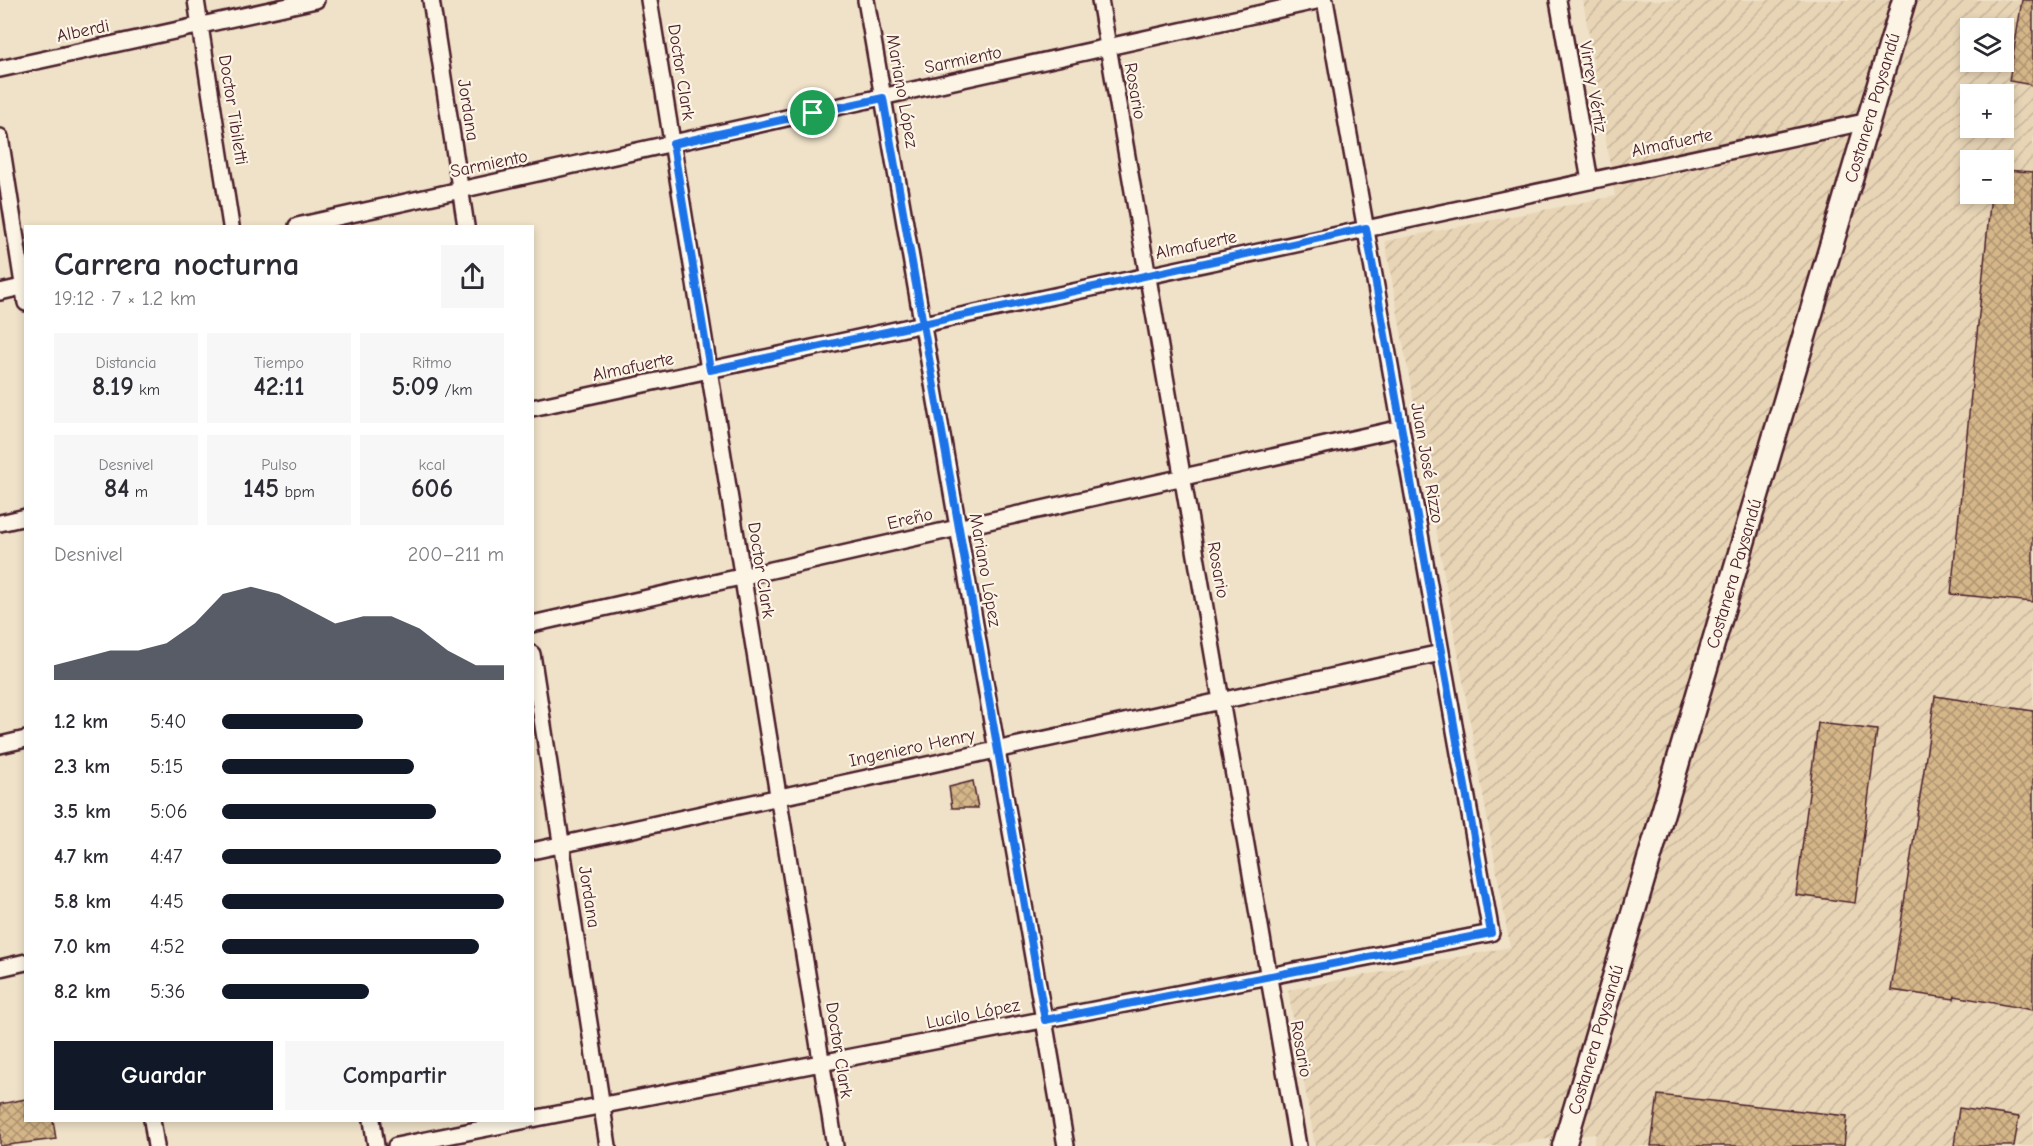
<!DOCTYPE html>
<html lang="es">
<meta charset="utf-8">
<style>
body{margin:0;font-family:"Comic Neue",sans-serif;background:#f7f7f7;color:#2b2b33;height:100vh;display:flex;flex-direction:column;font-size:22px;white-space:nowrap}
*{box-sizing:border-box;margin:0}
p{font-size:20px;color:#7c7c81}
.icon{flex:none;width:33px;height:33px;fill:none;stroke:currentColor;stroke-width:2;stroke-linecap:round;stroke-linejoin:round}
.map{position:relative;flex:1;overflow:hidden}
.drawer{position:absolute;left:24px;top:225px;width:510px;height:897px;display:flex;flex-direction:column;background:#fff;border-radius:0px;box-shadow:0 3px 9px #0003}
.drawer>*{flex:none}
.fabs{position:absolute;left:1960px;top:18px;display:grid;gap:12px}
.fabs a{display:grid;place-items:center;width:54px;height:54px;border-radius:0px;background:#fff;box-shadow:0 3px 9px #0003;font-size:30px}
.pin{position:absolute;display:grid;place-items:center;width:51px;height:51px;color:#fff;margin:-26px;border:3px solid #fff;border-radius:50%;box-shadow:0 2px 6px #0007}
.round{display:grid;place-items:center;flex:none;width:63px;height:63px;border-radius:0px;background:#f7f7f7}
.overview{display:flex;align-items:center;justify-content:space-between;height:102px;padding:0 30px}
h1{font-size:33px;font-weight:600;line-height:45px}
.stats{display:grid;grid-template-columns:repeat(3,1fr);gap:9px;height:102px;padding:6px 30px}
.stats div{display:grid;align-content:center;border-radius:0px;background:#f7f7f7;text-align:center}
.stats b{font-size:26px;font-weight:600}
.stats small{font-size:16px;font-weight:400}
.stats p{font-size:16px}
.chart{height:168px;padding:12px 30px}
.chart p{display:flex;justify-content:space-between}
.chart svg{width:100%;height:108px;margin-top:6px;fill:#111827;opacity:.7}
.action{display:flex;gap:12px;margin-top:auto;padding:12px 30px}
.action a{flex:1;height:69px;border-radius:0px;background:#111827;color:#fff;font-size:24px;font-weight:600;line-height:69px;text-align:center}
.action a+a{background:#f7f7f7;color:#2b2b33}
ul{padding:0 30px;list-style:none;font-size:20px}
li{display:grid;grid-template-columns:96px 72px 1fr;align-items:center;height:45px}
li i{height:15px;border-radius:8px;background:#111827}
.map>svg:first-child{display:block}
</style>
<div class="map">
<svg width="2033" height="1146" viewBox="0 0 2033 1146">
<defs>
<pattern id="industrial-furrows" width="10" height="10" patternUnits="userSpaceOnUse" patternTransform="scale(1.5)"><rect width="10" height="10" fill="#e8d5b6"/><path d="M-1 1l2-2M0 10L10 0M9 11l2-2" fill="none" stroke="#c8b69d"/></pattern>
<pattern id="building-cross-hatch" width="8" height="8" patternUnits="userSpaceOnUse" patternTransform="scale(1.5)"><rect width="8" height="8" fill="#d4b688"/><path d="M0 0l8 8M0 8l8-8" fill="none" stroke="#ae936f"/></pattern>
</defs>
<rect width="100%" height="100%" fill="#f0e2c9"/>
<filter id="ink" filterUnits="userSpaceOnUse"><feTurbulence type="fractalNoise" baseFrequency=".0167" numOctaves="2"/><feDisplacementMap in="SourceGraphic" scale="12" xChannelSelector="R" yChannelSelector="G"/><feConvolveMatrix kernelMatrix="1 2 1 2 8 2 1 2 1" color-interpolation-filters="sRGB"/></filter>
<g filter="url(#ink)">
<!-- industrial -->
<path fill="url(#industrial-furrows)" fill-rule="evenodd" d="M1583,0H2033V1146H1593L1596,1134L1539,1140L1506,1146H1315L1288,990L1510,947L1385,241L1615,196ZM1971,28H2004V62H1971ZM1971,94H2004V128H1971ZM1971,160H2004V194H1971Z"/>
<!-- building -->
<path fill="url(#building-cross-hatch)" stroke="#4a1f2b" stroke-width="1.5" d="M2022,0H2033V85L2009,81Z
M2004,170L2033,172V602L1951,594L1991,194H2004Z
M1935,696L2033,711V1010L1955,996L1954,999L1891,990Z
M1818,723L1877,730L1855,903L1796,895Z
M973,781L978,808H952L949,787Z
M1658,1095L1847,1116L1844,1146H1651Z
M26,1099V1120H53L56,1139L0,1146V1104Z
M1959,1108L2019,1117L2014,1146H1954Z"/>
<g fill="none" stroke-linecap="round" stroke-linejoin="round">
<defs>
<path id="street" d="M196,0L231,226
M431,0L466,226
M649,0L835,1146
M866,0L1066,1146
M1100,0L1298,1146
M1558,0L1590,181
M0,69L316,0
M0,137L26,303
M297,226L1321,0
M0,292L26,286
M532,408L1869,121
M0,523L26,517
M532,624L1401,428
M532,654L608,1146
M0,745L26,739
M532,851L1441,653
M0,968L26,962
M532,1119L1491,933L1325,0
M152,1120L156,1146
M372,1120L376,1146
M396,1146L527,1120"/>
<g id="secondary">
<path id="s1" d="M1564,1146L1904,0"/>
</g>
</defs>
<!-- street casing -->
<use href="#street" stroke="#4a1f2b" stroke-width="20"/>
<!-- secondary casing -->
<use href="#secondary" stroke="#4a1f2b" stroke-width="27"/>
<!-- street -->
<use href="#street" stroke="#fcf5e5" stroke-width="15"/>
<!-- secondary -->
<use href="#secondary" stroke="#fcf5e5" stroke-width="22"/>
</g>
</g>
<g fill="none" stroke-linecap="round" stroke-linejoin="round" filter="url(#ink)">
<defs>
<path id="route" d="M813,113L883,98C938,405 991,713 1045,1020L1491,933L1366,228C1147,276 928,323 710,370L673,144L813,113"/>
</defs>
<!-- route casing -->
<use href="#route" stroke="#fff" stroke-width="12"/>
<!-- route -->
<use href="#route" stroke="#1a73e8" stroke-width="8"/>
</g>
<g text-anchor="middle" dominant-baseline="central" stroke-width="4.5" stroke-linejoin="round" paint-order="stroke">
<!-- street labels -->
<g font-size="18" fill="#4a1f2b" stroke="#fcf5e5">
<text transform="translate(83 31) rotate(-12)">Alberdi</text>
<text transform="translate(963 60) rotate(-12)">Sarmiento</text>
<text transform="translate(681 72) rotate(81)">Doctor Clark</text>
<text transform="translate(1593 87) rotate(80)">Virrey Vértiz</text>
<text transform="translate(902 91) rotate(80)">Mariano López</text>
<text transform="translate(1135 91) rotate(80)">Rosario</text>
<text stroke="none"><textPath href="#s1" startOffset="1083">Costanera Paysandú</textPath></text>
<text transform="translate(233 110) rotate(81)">Doctor Tibiletti</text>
<text transform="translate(468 110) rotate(81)">Jordana</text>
<text transform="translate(1672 143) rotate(-12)">Almafuerte</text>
<text transform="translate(489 164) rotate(-12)">Sarmiento</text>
<text transform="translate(1196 245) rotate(-12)">Almafuerte</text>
<text transform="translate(633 367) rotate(-12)">Almafuerte</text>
<text transform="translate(1427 463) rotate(80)">Juan José Rizzo</text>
<text transform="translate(910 519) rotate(-13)">Ereño</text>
<text transform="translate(761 570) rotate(81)">Doctor Clark</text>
<text transform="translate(985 570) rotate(80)">Mariano López</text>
<text transform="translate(1218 570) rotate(80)">Rosario</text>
<text stroke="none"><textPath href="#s1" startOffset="597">Costanera Paysandú</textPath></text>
<text transform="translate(912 748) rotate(-12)">Ingeniero Henry</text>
<text transform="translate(589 897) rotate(81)">Jordana</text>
<text transform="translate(973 1014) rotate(-11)">Lucilo López</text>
<text stroke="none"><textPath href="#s1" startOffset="111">Costanera Paysandú</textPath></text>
<text transform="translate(1301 1049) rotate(80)">Rosario</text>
<text transform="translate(839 1050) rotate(81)">Doctor Clark</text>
</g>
</g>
</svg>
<div class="fabs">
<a><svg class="icon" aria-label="layers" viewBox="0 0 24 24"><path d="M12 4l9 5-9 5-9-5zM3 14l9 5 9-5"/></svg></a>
<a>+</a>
<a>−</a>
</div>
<div class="pin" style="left:813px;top:113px;background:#1e9e55"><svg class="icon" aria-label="arrive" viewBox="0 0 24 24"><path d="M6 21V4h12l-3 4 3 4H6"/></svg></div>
<section class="drawer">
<div class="overview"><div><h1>Carrera nocturna</h1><p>19:12 · 7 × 1.2 km</p></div><a class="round"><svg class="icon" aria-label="share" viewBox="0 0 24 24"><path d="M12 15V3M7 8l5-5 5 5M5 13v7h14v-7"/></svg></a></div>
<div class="stats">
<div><p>Distancia</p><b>8.19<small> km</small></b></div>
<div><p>Tiempo</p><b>42:11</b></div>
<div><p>Ritmo</p><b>5:09<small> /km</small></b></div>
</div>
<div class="stats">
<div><p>Desnivel</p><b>84<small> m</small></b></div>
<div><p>Pulso</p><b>145<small> bpm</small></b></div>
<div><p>kcal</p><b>606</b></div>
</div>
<div class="chart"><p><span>Desnivel</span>200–211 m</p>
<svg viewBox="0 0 160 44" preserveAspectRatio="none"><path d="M0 44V38L10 35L20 32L30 32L40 29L50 21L60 9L70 6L80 9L90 15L100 21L110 18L120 18L130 23L140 32L150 38L160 38V44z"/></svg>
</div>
<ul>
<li><b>1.2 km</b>5:40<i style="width:50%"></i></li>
<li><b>2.3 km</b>5:15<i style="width:68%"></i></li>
<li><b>3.5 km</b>5:06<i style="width:76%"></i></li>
<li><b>4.7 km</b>4:47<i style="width:99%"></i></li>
<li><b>5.8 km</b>4:45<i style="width:100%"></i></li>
<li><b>7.0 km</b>4:52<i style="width:91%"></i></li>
<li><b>8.2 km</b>5:36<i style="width:52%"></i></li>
</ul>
<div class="action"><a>Guardar</a><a>Compartir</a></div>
</section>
</div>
